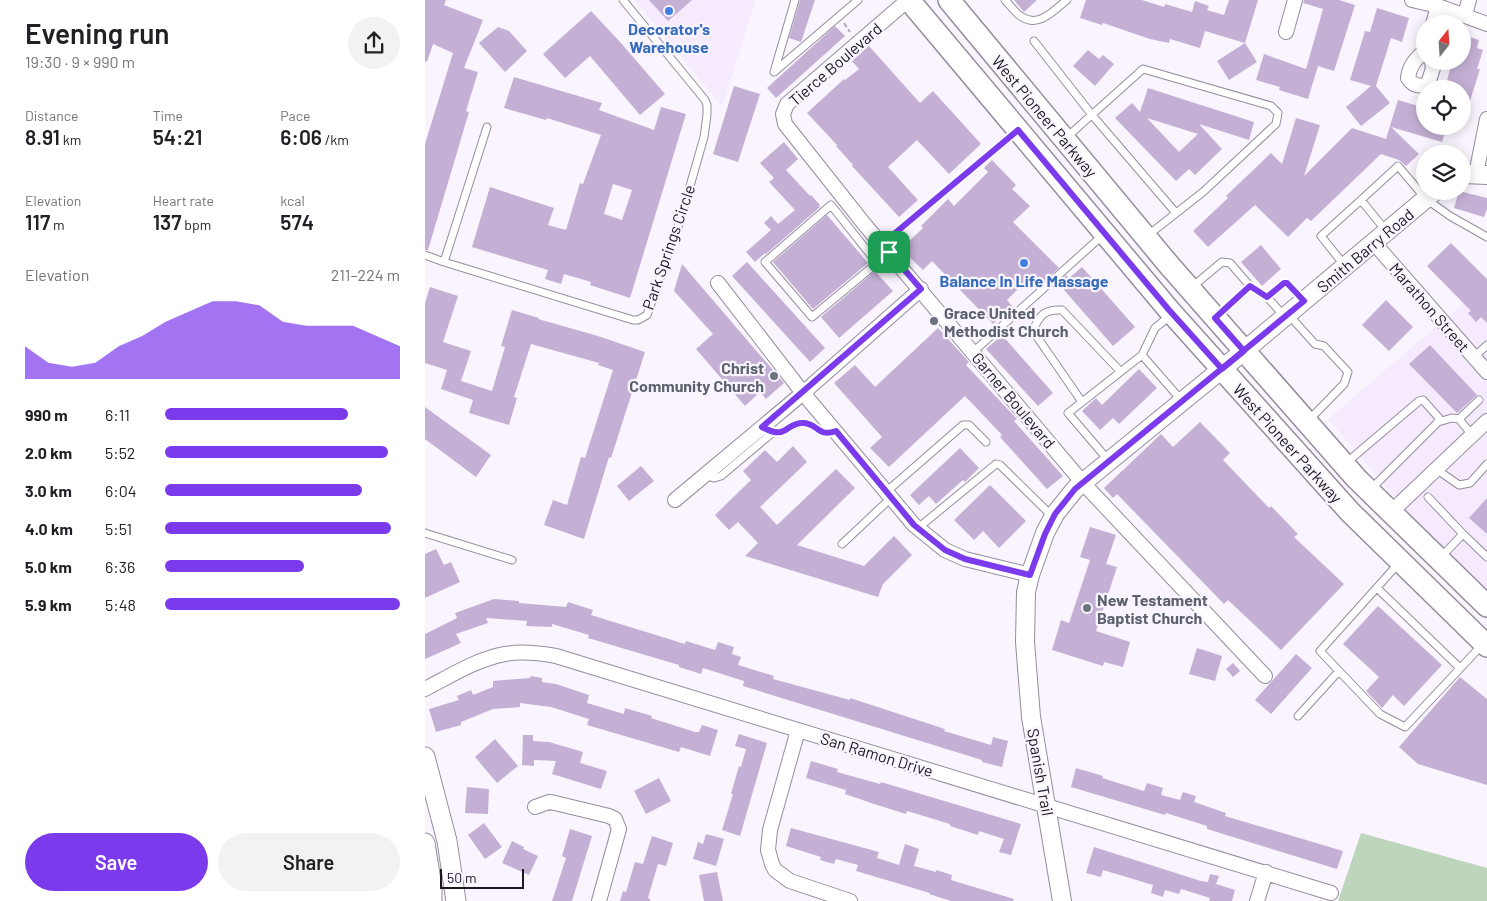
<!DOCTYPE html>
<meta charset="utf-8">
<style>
body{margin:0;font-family:Barlow,sans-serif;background:#f2f2f2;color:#202124;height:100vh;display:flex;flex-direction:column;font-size:19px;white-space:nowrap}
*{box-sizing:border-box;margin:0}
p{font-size:16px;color:#757577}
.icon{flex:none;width:28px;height:28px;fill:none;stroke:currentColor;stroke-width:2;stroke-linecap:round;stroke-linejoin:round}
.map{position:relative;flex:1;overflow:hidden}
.panel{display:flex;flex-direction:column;background:#fff;width:425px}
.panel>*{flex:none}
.needle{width:32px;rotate:17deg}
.controls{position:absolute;left:991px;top:15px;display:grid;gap:10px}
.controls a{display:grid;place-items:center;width:55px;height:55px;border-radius:50%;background:#fff;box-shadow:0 2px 12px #0003;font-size:25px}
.scale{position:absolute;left:15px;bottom:12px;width:84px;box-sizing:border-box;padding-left:5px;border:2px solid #1b181e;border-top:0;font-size:14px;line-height:18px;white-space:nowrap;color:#1b181e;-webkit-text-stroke:4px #faf4ff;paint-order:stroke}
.pin{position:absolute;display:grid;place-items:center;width:42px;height:42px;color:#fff;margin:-21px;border-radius:10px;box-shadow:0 2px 8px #0006}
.round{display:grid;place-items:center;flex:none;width:52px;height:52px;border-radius:26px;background:#f2f2f2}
.head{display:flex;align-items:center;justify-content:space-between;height:85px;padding:0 25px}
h1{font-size:28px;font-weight:600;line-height:38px}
.stats{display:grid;grid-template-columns:repeat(3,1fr);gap:8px;height:85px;padding:5px 25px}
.stats div{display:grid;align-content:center}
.stats b{font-size:21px;font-weight:600}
.stats small{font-size:14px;font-weight:400}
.stats p{font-size:14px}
.chart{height:140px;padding:10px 25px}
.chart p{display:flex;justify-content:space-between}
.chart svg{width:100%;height:90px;margin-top:5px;fill:#7c3aed;opacity:.7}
.cta{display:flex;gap:10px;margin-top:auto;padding:10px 25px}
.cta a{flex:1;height:58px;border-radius:30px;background:#7c3aed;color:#fff;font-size:20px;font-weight:600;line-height:58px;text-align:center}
.cta a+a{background:#f2f2f2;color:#202124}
ul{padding:0 25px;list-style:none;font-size:16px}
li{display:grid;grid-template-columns:80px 60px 1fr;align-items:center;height:38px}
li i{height:12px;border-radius:6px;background:#7c3aed}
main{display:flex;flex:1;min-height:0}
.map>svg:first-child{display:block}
</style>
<main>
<section class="panel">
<div class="head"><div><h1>Evening run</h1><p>19:30 · 9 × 990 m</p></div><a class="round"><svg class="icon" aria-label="share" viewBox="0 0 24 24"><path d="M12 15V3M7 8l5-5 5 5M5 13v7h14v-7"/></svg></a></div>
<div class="stats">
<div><p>Distance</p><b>8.91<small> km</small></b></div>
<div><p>Time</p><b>54:21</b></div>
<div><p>Pace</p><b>6:06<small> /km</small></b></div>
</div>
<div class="stats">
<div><p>Elevation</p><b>117<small> m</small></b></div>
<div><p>Heart rate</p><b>137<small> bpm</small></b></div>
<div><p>kcal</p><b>574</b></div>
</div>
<div class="chart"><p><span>Elevation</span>211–224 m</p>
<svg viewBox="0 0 160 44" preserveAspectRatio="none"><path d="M0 44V28L10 36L20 38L30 36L40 28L50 23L60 16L70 11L80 6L90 6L100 8L110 16L120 18L130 18L140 18L150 23L160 28V44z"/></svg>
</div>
<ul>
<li><b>990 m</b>6:11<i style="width:78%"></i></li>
<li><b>2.0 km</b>5:52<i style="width:95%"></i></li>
<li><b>3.0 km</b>6:04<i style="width:84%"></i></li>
<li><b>4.0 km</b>5:51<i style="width:96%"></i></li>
<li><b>5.0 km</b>6:36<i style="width:59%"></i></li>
<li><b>5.9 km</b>5:48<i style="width:100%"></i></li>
</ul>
<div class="cta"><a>Save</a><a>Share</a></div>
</section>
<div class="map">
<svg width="1062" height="901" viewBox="0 0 1062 901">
<rect width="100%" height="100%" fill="#faf4ff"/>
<!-- built -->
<path fill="#f5eafe" d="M209,0H331L297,106Z
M1062,283V592L1045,579L979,508L903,419Z"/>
<!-- green -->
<path fill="#bdd5bb" d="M936,833L1062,868V901H913Z"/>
<!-- building -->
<path fill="#c4b0d4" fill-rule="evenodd" d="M0,0H21L19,5L58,20L39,68L53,72L41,111L44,112L3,250H0V144L28,53L8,44L2,62L0,61Z
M224,0H267L243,21Z
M375,0H390L376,42L364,38Z
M589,0H612L599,12Z
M661,0H717L739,7L740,4L767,12L770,1L784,6L782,10L799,15L804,0H833L820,43L780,31L775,48L745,39L744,43L725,39L678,23L677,25L655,18Z
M879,0H914L930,5L909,71L893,66L883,99L854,90L855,87L831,80L839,54L881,69L898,9L878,3Z
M952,8L984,18L977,42L966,38L951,86L965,103L936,126L921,107L946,86L925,80L940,31L945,32Z
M166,11L196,43L240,94L215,115L165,56L140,78L118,54Z
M410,26L420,36L351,98L342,88Z
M73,27L84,31L102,51L80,72L54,43Z
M1038,35L1054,40L1052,48L1058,50L1052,69H1055L1040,117L1038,116V89H1020L1027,61H1038Z
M820,43L832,62L804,80L792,61Z
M444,46L495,103L508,91L556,144L524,174L492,140L463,167L493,200L474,217L427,166L428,165L411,146L412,145L382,113L419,79L420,80L434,69L427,61Z
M663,50L674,59L678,55L689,64L670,86L648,66Z
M89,77L177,103L174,110L229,130L236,107L261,114L205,298L165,285L166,282L139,274L136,284L120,279L123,270L47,247L65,187L129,208L123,225L141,230L155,183L158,184L176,135L122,118L121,120L79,108ZM188,184L207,190L197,220L179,214Z
M309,86L335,94L313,162L288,154Z
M723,88L829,122L824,140L774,124L797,149L770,175L764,169L751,181L690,118L707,103L715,112ZM722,118L773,134L754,152Z
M973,100L1000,108V126H1022L1017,142L966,127L994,154L981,166L974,160L956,154L886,221L882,218L863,237L830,205L783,247L768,231L803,198L801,196L846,153L857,164L871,118L895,125L879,176L927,128L961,139Z
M359,142L373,159L361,170L385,196L386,195L395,205L394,206L395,207L341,254L340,253L330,262L321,252L346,230L339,223L346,216L353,224L370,210L344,182L349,178L335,163Z
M567,160L591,185L587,189L605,206L588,222L634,268L611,288L602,280L582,300L587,306L568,324L507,261L498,270L476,249L498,228L496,226L523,199L529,206L563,172L559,168Z
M1034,191L1062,198V209L1059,217L1029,208Z
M402,215L443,263L388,309L348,262Z
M1026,243L1062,279V323L1056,317L1051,322L1043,313L1046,311L1002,266Z
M836,245L856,269L837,286L816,262Z
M322,262L400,348L385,362L307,276Z
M257,264L359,383L341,399L335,392L320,406L271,349L288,334L249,291Z
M657,267L710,327L688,346L633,283L641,275L644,278Z
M450,271L468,291L414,338L396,317Z
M5,287L33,296L18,342L46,351L36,381L67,391L80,347L76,346L87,310L114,318L113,319L173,336L220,352L186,458L184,457L159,539L119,525L128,500L142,505L156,457L160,458L188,370L173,365L174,363L106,344L89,397L92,398L84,425L44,413L48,400L16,389L22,370L0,363V303Z
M961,300L988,327L964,351L937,325Z
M513,328L544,362L541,365L592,419L589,421L638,476L622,489L575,437L577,435L540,396L464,467L445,448L457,437L409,383L430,365L450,387Z
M577,335L628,393L613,406L561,349Z
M1005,345L1052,395L1032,413L984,364Z
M714,369L732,388L694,424L688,418L675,430L657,411L671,398L677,405Z
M0,407L66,455L51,477L0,439Z
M775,422L805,453L798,460L844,508L846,506L873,534L869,537L919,584L856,650L803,600L799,604L692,494L688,498L679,488L736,434L748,447Z
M368,446L382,462L335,507L352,525L411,469L430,488L372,545L439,566L469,536L487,555L458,584L453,597L320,556L333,543L313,522L304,530L290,515L326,480L318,471L340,450L352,462Z
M535,448L554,468L540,482L538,480L511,504L504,496L494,505L485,495Z
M216,466L229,481L204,501L192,486Z
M565,485L601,521L574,548L558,531L549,540L529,520Z
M1062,498V534L1044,518Z
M665,527L691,535L681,564L692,567L671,631L705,642L698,667L679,662L678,666L627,650L636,620L644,623L665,560L655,557Z
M11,549L19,565L26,562L35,582L0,598V554Z
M69,599L94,601V603L141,607L143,602L168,610L166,615L260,644L261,641L290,650L293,642L309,647L307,654L316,657L313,665L349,676L348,679L425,700V698L520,729L519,731L566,745L568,737L583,741L577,767L557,762V760L318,686L319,681L278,668L276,674L254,667V665L163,638L164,635L127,624V627L101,626L102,621L61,618L63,623L31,634L36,643L0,659V634L32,618L30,613Z
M953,606L1017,665L979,706L968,695L957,708L941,691L954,677L918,644Z
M772,648L797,656L790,681L764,674Z
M871,654L887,668L846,714L830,700Z
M808,663L815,671L808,677L801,669Z
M106,676L117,678V682L131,684L164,695L162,703L199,714L200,708L227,716L226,718L270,732H274L277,725L293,730L285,756L256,747L254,752L162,725L164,719L126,707L95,703V707L68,709L36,722V725L11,732L4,709L34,700L32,696L46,690L48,695L68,687V681L105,678Z
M1035,677L1062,699V785L993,764L974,747Z
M314,734L342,743L315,836L297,830L308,794H306L314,766L316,767L321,749L310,746Z
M98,735H108V741L124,742L158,752L155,763L182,771L176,789L127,774L131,761L109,760V766L97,765Z
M70,739L93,766L72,783L50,757Z
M386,761L413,769L412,772L455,784L456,782L596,824L586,855L574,852L579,839L554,831L553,835L525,826V824L482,811L481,814L449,804L420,794L421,790L381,778Z
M651,768L678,776L677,778L719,791L722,783L738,788L736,795L755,800L758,792L771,796L769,802L801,813L800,816L918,851L912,869L782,829V826L741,813L740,815L646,787Z
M234,778L246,801L221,814L209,791Z
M42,787L64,789L63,814L40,813Z
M59,823L77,847L60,859L43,835Z
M366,828L454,852L452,858L474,865L480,844L494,849L489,866L511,872V870L527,875L526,880L589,899L588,901H526L504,894L505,893L431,871L433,865L411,859L409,864L395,860L396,857L361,846Z
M145,829L167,836L147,901H127L141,858L137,856Z
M281,834L299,839L291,866L268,859L273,842L278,844Z
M227,836L248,843L241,866L233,864L223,898L225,899V901H195L198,891L201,892L210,862L218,864Z
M87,841L99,847L98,849L113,856L104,875L77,863Z
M669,847L776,881L783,882L785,874L794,876L791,884L810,890L807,901H784L785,898L756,889L754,894L740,890L738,897L726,893L728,885L678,870L676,877L661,873Z
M292,872L298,901H279L274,875Z"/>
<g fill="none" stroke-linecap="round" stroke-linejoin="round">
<defs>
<path id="service" d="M370,0L349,72L433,0
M580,0C585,5 591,14 597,17C614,28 629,10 642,0
M609,41L667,115L751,213
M642,137L718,69L846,106L853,113L851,124L778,192L722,236
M962,232L936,200L973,166L1001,199L1025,216L1062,237
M457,244L591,132
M0,255L19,262L208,320H213L222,315L255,221L279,137L282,115V105L280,100L198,0
M19,262L62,127
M452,263L406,205L340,262L387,317L458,258L464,252
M920,266L896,236L936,200
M767,287L797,262L805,263L825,286L842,297L859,283H862L878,300
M842,297L859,316
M863,314L890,344L899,346L923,372L919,384L883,421
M792,317L825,286
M548,352L678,235
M717,355L757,401
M1049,357L1062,345
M657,402L608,331C614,315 620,309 637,310L695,371
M1034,419L1054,400
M1013,422L1027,418L1034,419L1047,435
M344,431C357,438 365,423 378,423C393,423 392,438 411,431
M684,461L643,413L717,355L730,328L746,315
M921,463L994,401L998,400L1014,418L1013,422L945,490
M1011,469L1034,485L1045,483L1062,464
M280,475L289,478L296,476L347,433
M461,492L538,425H544L561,442
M1003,497L1038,534L1016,557
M493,528L571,464L575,465L628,517
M0,533L87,560
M1038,534L1062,557
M417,544L466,498
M973,564L895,651L955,714L980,727L1057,645
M952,588L1035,668
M873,716L914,671"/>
<path id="minor" d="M483,0L362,104L358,114L360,124L440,225L658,483L840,676
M987,0L1013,6L1062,24
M1040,15L1044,0
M1008,24L1013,6
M861,32L870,0
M1000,51C991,58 984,66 983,78C988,86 994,87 1003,84L1008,68L1007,61
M1051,174L1062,119
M949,243L1062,372
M293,283L378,393L489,525L520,550L540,559L605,575
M250,500L378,393L496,289
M966,512L1062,421
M0,689C25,676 52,659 80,654C96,651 114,653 131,656L906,893
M373,730L345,830L343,850L347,864L350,870L365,881L425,901
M110,807L124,802L130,803L184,816L190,819L194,829L174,901
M832,901L841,872"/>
<path id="tertiary" d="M1038,174L1062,175
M637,901L606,717L600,642L601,592L605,575L620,533L630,514L650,489L819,351L1010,191"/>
<path id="secondary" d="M0,757L22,841L31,901
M0,843L7,887V901"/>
<path id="primary" d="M484,0L744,310L925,512L1062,646
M524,0L744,265L931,478L1062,606"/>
</defs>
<!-- service casing -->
<use href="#service" stroke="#958d9d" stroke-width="9"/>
<!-- minor casing -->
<use href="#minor" stroke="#958d9d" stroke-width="16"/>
<!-- tertiary casing -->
<use href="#tertiary" stroke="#958d9d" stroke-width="20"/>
<!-- secondary casing -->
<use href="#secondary" stroke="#958d9d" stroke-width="21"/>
<!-- primary casing -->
<use href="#primary" stroke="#958d9d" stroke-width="24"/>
<!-- path -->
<path stroke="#b0abb5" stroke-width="2" stroke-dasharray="5 2.5" stroke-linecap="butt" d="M419,23L425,32"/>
<!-- service -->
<use href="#service" stroke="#fff" stroke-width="7"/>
<!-- minor -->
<use href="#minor" stroke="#fff" stroke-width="14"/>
<!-- tertiary -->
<use href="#tertiary" stroke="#fff" stroke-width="18"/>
<!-- secondary -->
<use href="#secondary" stroke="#fff" stroke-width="19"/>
<!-- primary -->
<use href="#primary" stroke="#fff" stroke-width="21"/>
</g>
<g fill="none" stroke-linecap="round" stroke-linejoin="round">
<defs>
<path id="route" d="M464,252L496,289L337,427C363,441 359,423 378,423C393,423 392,438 411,431L489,525L520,550L540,559L605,575L620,534L630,514L650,489L879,301L862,283H859L842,297L825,286L790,318L819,351L797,369L744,310L593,130L457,244L464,252"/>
</defs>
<!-- route casing -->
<use href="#route" stroke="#fff" stroke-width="10"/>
<!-- route -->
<use href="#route" stroke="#7c3aed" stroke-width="6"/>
</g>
<!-- markers -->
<g fill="#3f7fe0" stroke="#faf4ff" stroke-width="2">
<circle cx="244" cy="11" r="5"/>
<circle cx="599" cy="263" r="5"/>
</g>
<g fill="#6b7280" stroke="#faf4ff" stroke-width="2">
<circle cx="509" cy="321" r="5"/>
<circle cx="349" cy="376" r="5"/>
<circle cx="662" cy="608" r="5"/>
</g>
<g text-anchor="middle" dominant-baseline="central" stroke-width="4.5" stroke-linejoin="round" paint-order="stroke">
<!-- shop labels -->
<g font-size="16" font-weight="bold" fill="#366cbe" stroke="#faf4ff">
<text x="244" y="28">Decorator's<tspan x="244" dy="18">Warehouse</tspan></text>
<text x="599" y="280">Balance In Life Massage</text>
</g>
<!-- street labels -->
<g font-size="16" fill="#1b181e" stroke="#faf4ff">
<text transform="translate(410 64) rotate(-41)">Tierce Boulevard</text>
<text transform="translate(620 116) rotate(50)">West Pioneer Parkway</text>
<text transform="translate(243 247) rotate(-71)">Park Springs Circle</text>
<text transform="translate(940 250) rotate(-40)">Smith Barry Road</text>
<text transform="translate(1005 307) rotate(49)">Marathon Street</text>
<text transform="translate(589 400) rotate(50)">Garner Boulevard</text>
<text transform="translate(863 443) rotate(48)">West Pioneer Parkway</text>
<text transform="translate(452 754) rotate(17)">San Ramon Drive</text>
<text transform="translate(616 772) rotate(80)">Spanish Trail</text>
</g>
<!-- worship labels -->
<g font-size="16" font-weight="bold" fill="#5b616d" stroke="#faf4ff" text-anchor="start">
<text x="519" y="312">Grace United<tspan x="519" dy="18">Methodist Church</tspan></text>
<text x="339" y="367" text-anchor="end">Christ<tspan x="339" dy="18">Community Church</tspan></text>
<text x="672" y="599">New Testament<tspan x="672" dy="18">Baptist Church</tspan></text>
</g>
</g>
</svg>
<div class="controls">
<a><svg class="needle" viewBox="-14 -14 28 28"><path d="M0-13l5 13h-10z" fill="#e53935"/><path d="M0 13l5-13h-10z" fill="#757577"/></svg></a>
<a><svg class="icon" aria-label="locate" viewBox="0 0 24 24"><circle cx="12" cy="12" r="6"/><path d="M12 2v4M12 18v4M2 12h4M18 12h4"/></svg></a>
<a><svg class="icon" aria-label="layers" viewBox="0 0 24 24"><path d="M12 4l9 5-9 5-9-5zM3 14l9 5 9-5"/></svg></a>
</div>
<div class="scale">50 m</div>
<div class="pin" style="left:464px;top:252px;background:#1e9e55"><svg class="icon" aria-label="arrive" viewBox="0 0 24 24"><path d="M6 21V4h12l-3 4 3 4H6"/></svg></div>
</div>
</main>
